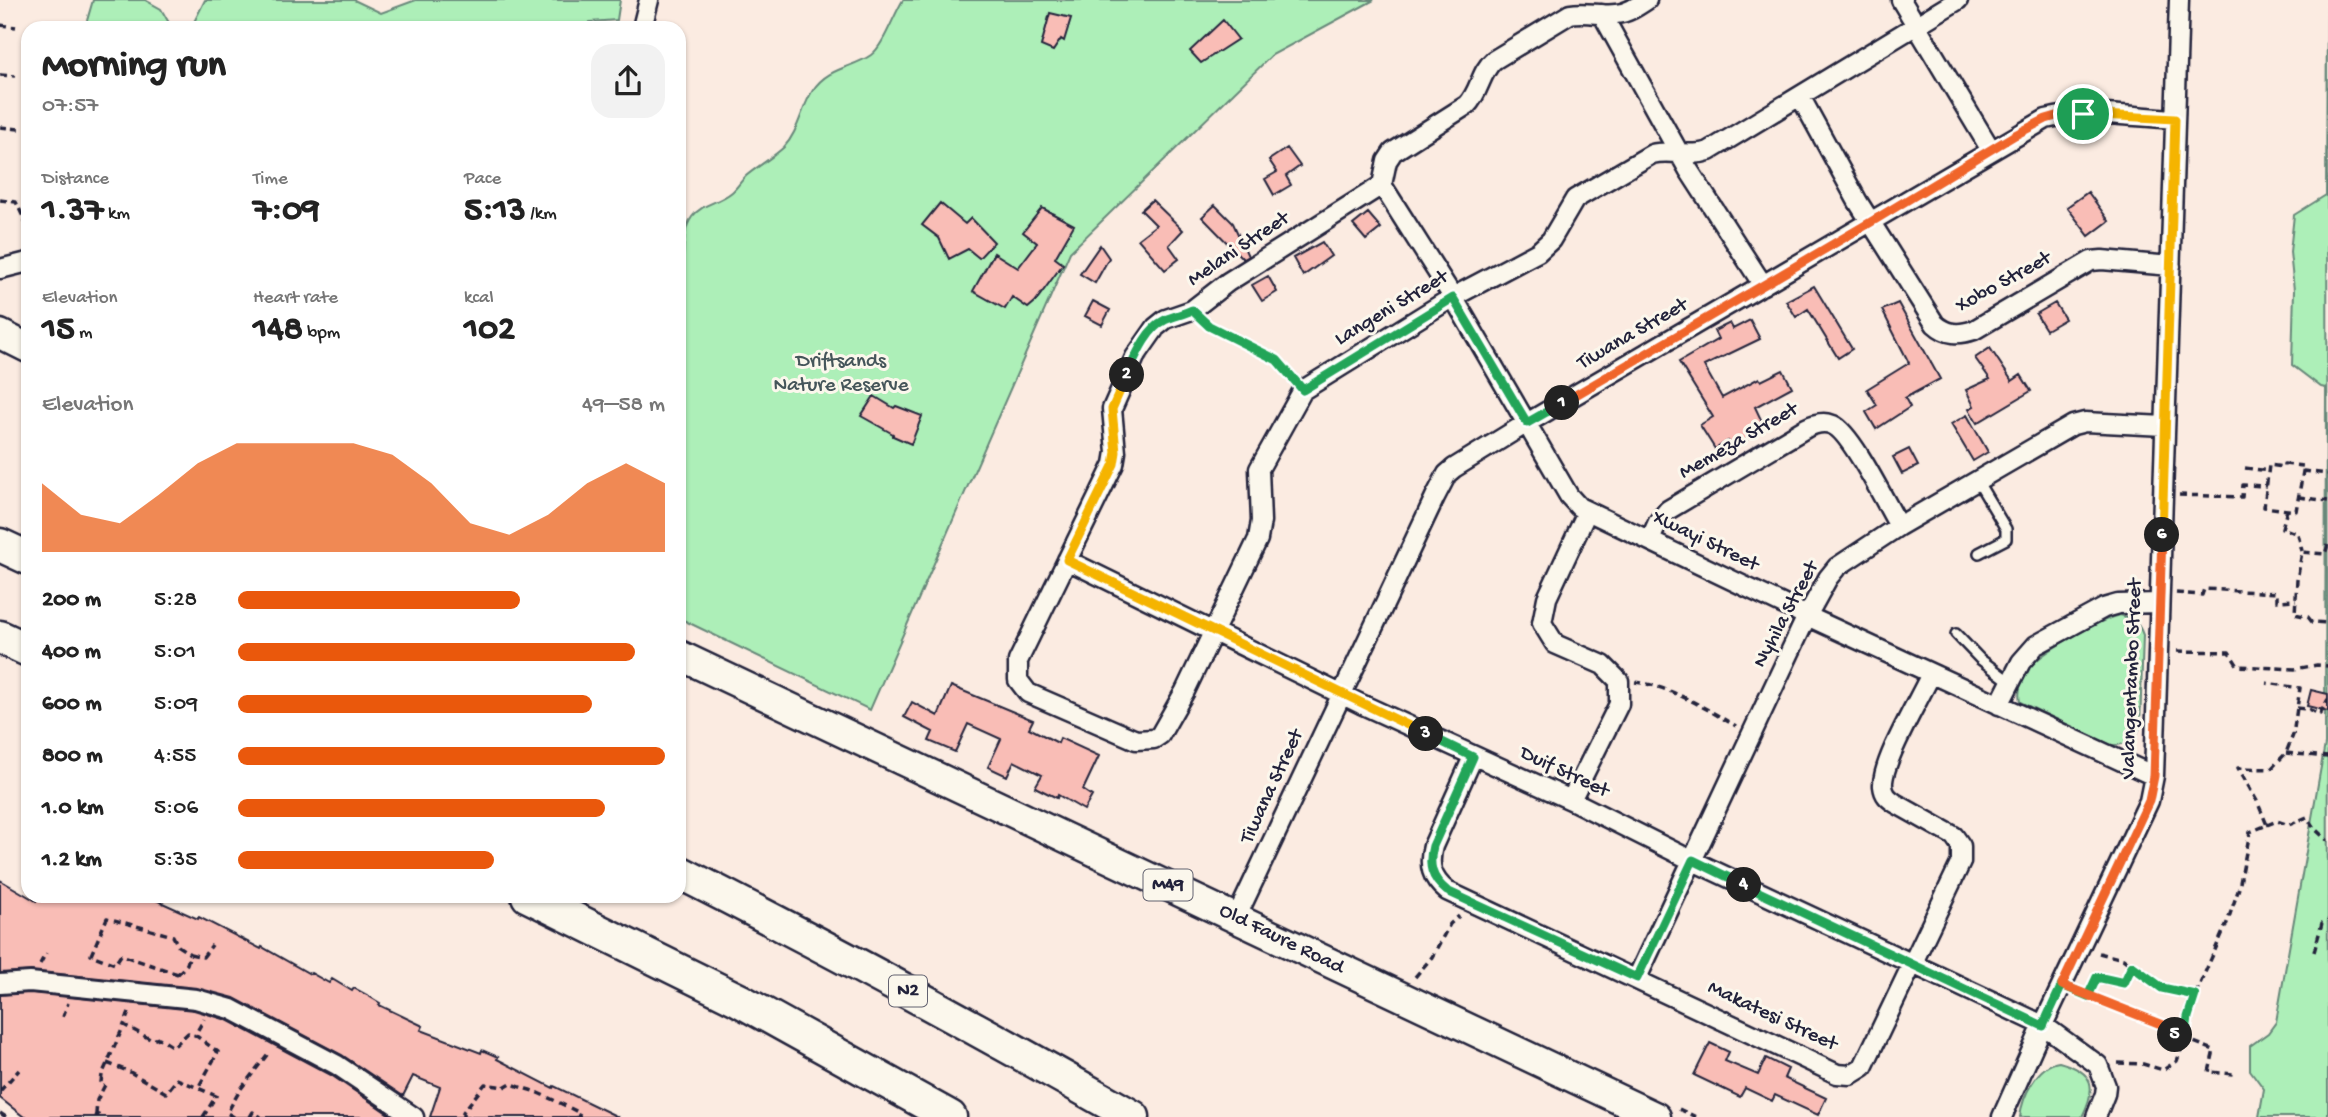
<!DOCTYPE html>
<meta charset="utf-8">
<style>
body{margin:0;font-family:"Gochi Hand",sans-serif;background:#f2f2f2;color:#222;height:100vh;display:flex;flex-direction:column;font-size:26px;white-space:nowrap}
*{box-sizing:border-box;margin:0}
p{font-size:23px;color:#767676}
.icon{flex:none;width:38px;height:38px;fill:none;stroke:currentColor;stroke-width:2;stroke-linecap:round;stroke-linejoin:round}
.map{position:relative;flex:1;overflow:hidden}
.side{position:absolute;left:21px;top:21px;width:665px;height:882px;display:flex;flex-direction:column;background:#fff;border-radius:21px;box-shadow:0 2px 5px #0004}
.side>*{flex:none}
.pin{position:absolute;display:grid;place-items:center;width:60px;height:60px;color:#fff;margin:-30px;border:4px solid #fff;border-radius:50%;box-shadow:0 2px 7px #0007}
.km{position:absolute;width:35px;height:35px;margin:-18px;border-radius:50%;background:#222;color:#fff;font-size:19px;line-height:35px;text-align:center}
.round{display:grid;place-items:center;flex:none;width:74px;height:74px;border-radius:21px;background:#f2f2f2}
.headline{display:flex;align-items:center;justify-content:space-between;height:119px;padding:0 21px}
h1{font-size:38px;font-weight:800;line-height:52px}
.figures{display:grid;grid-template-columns:repeat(3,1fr);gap:10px;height:119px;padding:7px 21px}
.figures div{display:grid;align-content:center}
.figures b{font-size:35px;font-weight:800}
.figures small{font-size:19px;font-weight:400}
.figures p{font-size:19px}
.chart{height:196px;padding:14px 21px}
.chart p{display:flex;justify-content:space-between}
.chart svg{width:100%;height:126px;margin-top:7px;fill:#ea580c;opacity:.7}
ul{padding:0 21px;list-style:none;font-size:23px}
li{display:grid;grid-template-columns:112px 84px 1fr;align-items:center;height:52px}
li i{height:18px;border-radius:9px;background:#ea580c}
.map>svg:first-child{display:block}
</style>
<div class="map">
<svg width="2328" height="1117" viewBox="0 0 2328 1117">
<rect width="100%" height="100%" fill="#fbebe1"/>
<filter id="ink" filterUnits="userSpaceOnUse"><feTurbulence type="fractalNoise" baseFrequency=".0143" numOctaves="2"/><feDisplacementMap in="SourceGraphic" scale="14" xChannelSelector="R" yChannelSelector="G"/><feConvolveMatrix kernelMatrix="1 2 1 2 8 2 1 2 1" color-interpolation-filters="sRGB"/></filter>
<g filter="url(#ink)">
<!-- green -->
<path fill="#adefb8" stroke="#68887a" stroke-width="2" d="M93,0H145L161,9L172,28H79L86,24Z
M205,0H354L381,13L416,0H620L617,20L590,22L584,28H191Z
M903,0H1374L1272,55L1070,252L870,710L679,618V279C687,259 679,235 692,217C701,204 719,203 732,192C737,188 741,181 746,176C758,166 772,158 784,147C799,131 801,108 813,90C828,67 853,68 871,55C883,47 894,14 903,0Z
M2327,0L2328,1117H2259L2264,1089L2250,1070V1046L2268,1033L2276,1022L2325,744L2326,388L2321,387L2292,365L2294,290L2290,252L2294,215L2326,195Z
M2120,615C2132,618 2139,623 2143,635L2140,727C2135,740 2125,746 2111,745L2020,702C2017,688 2023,673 2034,663C2048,649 2101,619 2120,615Z
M2059,1062C2095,1072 2097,1087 2082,1117H2020C2022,1097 2037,1065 2059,1062Z"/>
<!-- building -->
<path fill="#f9bdb6" stroke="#22223b" stroke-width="2" d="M1050,13L1071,18L1064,41L1061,39L1053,51L1041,46Z
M1223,20L1238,39L1201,63L1190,51Z
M1287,148L1300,166L1286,176L1291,185L1274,195L1265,179L1277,172L1269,160Z
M2088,192L2109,221L2089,236L2067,207Z
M1152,200L1183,230L1169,245L1179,259L1165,270L1138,239L1156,225L1141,210Z
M940,203L965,224L971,218L994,242L979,258L968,249L949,259L939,238L922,225Z
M1215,205L1233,223L1248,256L1243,259L1202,217Z
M1042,208L1074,225L1055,258L1063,264L1035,302L1028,308L1012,297L1005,309L973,291L994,253L1018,268L1037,243L1023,232Z
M1368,213L1381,228L1366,240L1353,225Z
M1322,242L1331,256L1303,276L1293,258Z
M1100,245L1109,258L1095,283L1080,274Z
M1268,276L1277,292L1262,301L1252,285Z
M1814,286L1852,349L1838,358L1808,309L1796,317L1786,301Z
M1093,301L1110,310L1102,325L1085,316Z
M1898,303L1940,379L1905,398L1910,407L1876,429L1866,412L1877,405L1867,389L1909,363L1882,310Z
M2055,303L2065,319L2046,330L2036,314Z
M1750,320L1760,339L1704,366L1722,398L1759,378L1761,381L1783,370L1792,387L1755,407L1765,428L1733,448L1728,441L1715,449L1700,425L1713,417L1679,362L1718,339L1714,331L1730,323L1733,329Z
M1990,348L2012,381L2021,375L2031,391L1977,423L1969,409L1974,406L1966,390L1990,379L1975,358Z
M874,396L894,408L896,406L922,416L911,444L893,436V434L861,416Z
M1967,415L1988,452L1973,461L1951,424Z
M1909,449L1918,466L1902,474L1893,457Z
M951,686L1033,720L1029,728L1058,743L1060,738L1099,756L1083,790L1092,796L1084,810L1058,795L1057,798L1035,787L1042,775L1014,761L1007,776L988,767L1001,739L968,724L955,752L929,741L933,732L904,717L912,702L938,716Z
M2311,690L2328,694V711L2307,706Z
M0,880L36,901L39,896H147L198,919L199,917L261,949L262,947L310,974L311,973L329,983L332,979L352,991L354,988L367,995L380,1003L379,1005L423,1026L421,1030L481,1053L482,1050L498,1057L497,1059L553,1088L554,1086L618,1117H430L440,1087L413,1076L403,1096L342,1055L234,998L197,988L31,971L0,973Z
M30,993L194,1010L227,1020L331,1075L393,1117H24L0,1098V995Z
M1710,1043L1729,1052L1725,1061L1758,1075L1766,1058L1788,1069L1784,1078L1826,1098L1818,1115L1775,1095L1772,1101L1745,1088L1740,1097L1694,1075Z"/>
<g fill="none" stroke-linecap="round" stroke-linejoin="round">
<defs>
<path id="service" d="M1978,482L2006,529V539L1979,553
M1956,634L1980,659L2009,681"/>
<path id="minor" d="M1647,0C1638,6 1628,13 1616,14C1601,16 1586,11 1570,14L1494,60C1480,72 1480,92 1467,105L1393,152L1387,161L1382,185L1228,282L1192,310L1166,319L1156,327L1135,357L1112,409L1116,452L1114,464L1018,661V680L1028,693L1136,740L1154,739L1160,735L1185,691L1258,539L1261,521L1259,469L1303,390L1453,297L1538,252L1551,240L1575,199L1652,154C1671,149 1689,158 1709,151L1958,0
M1901,0L1991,150
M1602,14L1688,169L1763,285
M642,28L649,0
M1800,96L1858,202L1935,324C1947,335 1959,335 1974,330L2091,261L2102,260L2171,266
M1382,185L1453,297L1569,496L1579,507L1807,616L2154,776
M0,269L28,262
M1650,540L1658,522L1668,510L1806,428C1814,424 1824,421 1833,425C1852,433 1887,506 1899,526
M1067,560L1361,704L1571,800L1693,861L2043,1025L2098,1065L2106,1086L2105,1094L2096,1117
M1999,705L2021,662L2036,645L2104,608L2118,604L2159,603
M1473,757L1433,846C1428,865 1431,878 1447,891L1837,1074L1850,1075L1863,1067L1961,862V846L1954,836L1895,803C1888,798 1884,795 1883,786C1881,763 1920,698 1931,674
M1571,800L1619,704V681L1603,665L1555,644L1542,623L1547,598L1587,512
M1236,918L1435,497L1447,474L1454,468L1527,423L2046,119C2087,108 2134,117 2175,119
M1637,978L1807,616L1828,578L1837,567L1899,526L2073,425L2085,422L2164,426
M0,984L30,982L196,999L231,1009L337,1065L414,1117
M2002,1117L2043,1025L2149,801L2154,776L2179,0"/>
<path id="primary" d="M0,334L28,348
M679,655L1656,1117"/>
<path id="motorway" d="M0,545L28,558
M0,637L28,650
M679,872C833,950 984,1032 1133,1117
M528,896L739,1000L950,1117"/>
</defs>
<!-- service casing -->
<use href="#service" stroke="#22223b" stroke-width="14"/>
<!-- minor casing -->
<use href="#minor" stroke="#22223b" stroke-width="23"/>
<!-- primary casing -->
<use href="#primary" stroke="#22223b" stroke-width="33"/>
<!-- motorway casing -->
<use href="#motorway" stroke="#22223b" stroke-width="37"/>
<!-- path -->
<path stroke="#22223b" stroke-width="3.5" stroke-dasharray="7 5" stroke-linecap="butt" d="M0,25L16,27
M0,75L15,76
M0,127L19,129
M0,200L16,202L28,227
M1204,321L1209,326L1277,361L1291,377
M2284,464L2304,466L2296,511L2264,507L2269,465L2284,467Z
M2245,468L2269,471
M2303,471L2328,474
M2179,495L2242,497L2243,485L2267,486
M2299,497L2328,501
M2287,510L2282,528L2298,534L2302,551
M2328,545L2325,554L2302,552L2297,580L2295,614L2308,617L2312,622L2328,623
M2176,593L2202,595L2204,589L2277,593V601L2296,600
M2177,651L2229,652L2238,666L2295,669L2317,665L2328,666
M1635,682C1671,686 1706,709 1736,726
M2297,708L2308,709L2320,714L2328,699
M2286,753L2328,757
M2267,825L2277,821L2289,825L2307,817L2314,828L2328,841
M2314,952L2322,923L2328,920
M2099,953L2123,959L2162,988L2195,995
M40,964L46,953
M178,974L121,955L115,964L91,955L107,918L173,936L178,946L190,954
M178,974L187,964L190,954L203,957L212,945
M1415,977L1432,957L1450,924L1459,916
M2076,992L2171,1028V1033L2214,1050L2209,1072L2234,1074
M2088,996L2097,977L2124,983L2132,966
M129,1012L124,1025L152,1040L159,1038L173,1047L188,1033L194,1035
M63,1017L68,1003
M107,1063L130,1072L166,1093L177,1079L198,1088
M2118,1063L2143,1064L2163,1070L2177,1061L2185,1039L2188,1017L2195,995L2227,923L2239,888L2250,832L2267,825L2257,801L2238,768L2271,769L2286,753L2293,735L2300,688L2266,683
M0,1091L19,1070
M1679,1109L1696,1117
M0,1113L6,1117
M96,1114L97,1100L105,1085L101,1082L102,1075L124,1025
M95,1117L96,1114L103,1117
M203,1117L216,1096L198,1088L218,1052L195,1035L204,1019
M234,1117L227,1113L240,1090L270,1051
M250,1117L253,1112L261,1117
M463,1117V1112L485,1084L504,1087L511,1083C520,1088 529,1089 538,1093C552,1099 566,1106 580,1113L578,1117"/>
<!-- service -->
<use href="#service" stroke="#fbf7ec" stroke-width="9"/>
<!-- minor -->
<use href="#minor" stroke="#fbf7ec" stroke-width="18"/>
<!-- primary -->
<use href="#primary" stroke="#fbf7ec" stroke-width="28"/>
<!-- motorway -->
<use href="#motorway" stroke="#fbf7ec" stroke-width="32"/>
</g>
</g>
<g fill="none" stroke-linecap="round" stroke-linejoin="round" filter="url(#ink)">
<defs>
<path id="split-1" d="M1562,403L1871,222L2015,135L2046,119L2060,115L2083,114"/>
<path id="split-2" d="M1127,375C1135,358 1146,329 1165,320C1174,316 1184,314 1192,310L1209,326L1277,360L1303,390L1453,298L1527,423L1562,403"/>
<path id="split-3" d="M1127,375L1112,409L1116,452L1114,464L1067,560L1426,734"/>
<path id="split-4" d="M1426,734L1473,757L1433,846C1428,865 1431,878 1447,891L1637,978L1693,860L1744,885"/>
<path id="split-5" d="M1744,885L2043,1026L2062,985L2088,996L2097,977L2124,983L2132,966L2162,988L2195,995L2188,1017L2185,1039L2175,1035"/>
<path id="split-6" d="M2162,535L2154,776L2149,801L2062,985L2171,1028V1033L2175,1035"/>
<path id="split-7" d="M2083,114L2175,119L2162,535"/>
</defs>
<!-- split-1 casing -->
<use href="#split-1" stroke="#fff" stroke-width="14"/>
<!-- split-2 casing -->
<use href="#split-2" stroke="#fff" stroke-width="14"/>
<!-- split-3 casing -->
<use href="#split-3" stroke="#fff" stroke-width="14"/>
<!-- split-4 casing -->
<use href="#split-4" stroke="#fff" stroke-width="14"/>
<!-- split-5 casing -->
<use href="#split-5" stroke="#fff" stroke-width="14"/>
<!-- split-6 casing -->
<use href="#split-6" stroke="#fff" stroke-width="14"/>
<!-- split-7 casing -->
<use href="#split-7" stroke="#fff" stroke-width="14"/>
<!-- split-1 -->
<use href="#split-1" stroke="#f0652b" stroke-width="9"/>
<!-- split-2 -->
<use href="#split-2" stroke="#22a559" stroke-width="9"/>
<!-- split-3 -->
<use href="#split-3" stroke="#f5b400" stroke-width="9"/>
<!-- split-4 -->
<use href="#split-4" stroke="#22a559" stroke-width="9"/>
<!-- split-5 -->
<use href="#split-5" stroke="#22a559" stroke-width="9"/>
<!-- split-6 -->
<use href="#split-6" stroke="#f0652b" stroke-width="9"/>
<!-- split-7 -->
<use href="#split-7" stroke="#f5b400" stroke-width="9"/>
</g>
<g text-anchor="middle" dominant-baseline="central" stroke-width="6" stroke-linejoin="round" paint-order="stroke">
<!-- shield labels -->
<g fill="#fbf7ec" stroke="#636270" stroke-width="2">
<rect x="1143.5" y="869.5" width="49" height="31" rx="5"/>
<rect x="889" y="975.5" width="38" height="31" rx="5"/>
</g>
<g font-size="19" font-weight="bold" fill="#22223b">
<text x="1168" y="885">M49</text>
<text x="908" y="991">N2</text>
</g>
<!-- street labels -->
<g font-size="21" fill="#22223b" stroke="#fbf7ec">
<text transform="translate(1239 250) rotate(-34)">Melani Street</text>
<text transform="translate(2004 283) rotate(-29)">Xobo Street</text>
<text transform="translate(1392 309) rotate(-31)">Langeni Street</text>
<text transform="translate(1633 335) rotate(-30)">Tiwana Street</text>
<text transform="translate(1739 442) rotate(-30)">Memeza Street</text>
<text transform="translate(1705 542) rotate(26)">Xwayi Street</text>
<text transform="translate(1787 615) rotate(-62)">Nyhila Street</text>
<text transform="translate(2133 679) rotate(-88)">Valangentambo Street</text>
<text transform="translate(1564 773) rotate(25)">Duif Street</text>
<text transform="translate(1273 787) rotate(-65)">Tiwana Street</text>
<text transform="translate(1281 940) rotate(26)">Old Faure Road</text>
<text transform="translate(1772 1017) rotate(25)">Makatesi Street</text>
</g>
<!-- park labels -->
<g font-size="21" fill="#45555a" stroke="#fbf7ec">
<text x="841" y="362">Driftsands<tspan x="841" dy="24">Nature Reserve</tspan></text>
</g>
</g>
</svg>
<div class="pin" style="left:2083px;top:114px;background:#1e9e55"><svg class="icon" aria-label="arrive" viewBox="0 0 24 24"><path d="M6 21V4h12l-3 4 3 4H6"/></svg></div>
<b class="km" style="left:1562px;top:403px">1</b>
<b class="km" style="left:1127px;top:375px">2</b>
<b class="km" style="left:1426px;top:734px">3</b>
<b class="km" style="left:1744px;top:885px">4</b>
<b class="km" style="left:2175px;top:1035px">5</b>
<b class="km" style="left:2162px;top:535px">6</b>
<section class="side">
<div class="headline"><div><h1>Morning run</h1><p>07:57</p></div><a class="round"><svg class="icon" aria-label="share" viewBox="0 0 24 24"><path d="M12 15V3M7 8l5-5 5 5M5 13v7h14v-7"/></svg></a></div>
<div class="figures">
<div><p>Distance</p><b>1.37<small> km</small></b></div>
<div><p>Time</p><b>7:09</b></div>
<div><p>Pace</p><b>5:13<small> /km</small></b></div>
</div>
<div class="figures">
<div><p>Elevation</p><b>15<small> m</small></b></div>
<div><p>Heart rate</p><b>148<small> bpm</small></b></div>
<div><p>kcal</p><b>102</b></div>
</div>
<div class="chart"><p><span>Elevation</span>49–58 m</p>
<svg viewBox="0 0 160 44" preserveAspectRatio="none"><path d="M0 44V20L10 31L20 34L30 24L40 13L50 6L60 6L70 6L80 6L90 10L100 20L110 34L120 38L130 31L140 20L150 13L160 20V44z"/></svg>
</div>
<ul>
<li><b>200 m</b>5:28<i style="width:66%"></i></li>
<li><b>400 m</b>5:01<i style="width:93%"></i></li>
<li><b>600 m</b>5:09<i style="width:83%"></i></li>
<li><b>800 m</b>4:55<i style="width:100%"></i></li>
<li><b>1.0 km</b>5:06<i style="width:86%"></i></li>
<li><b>1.2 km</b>5:35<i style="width:60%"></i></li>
</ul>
</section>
</div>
